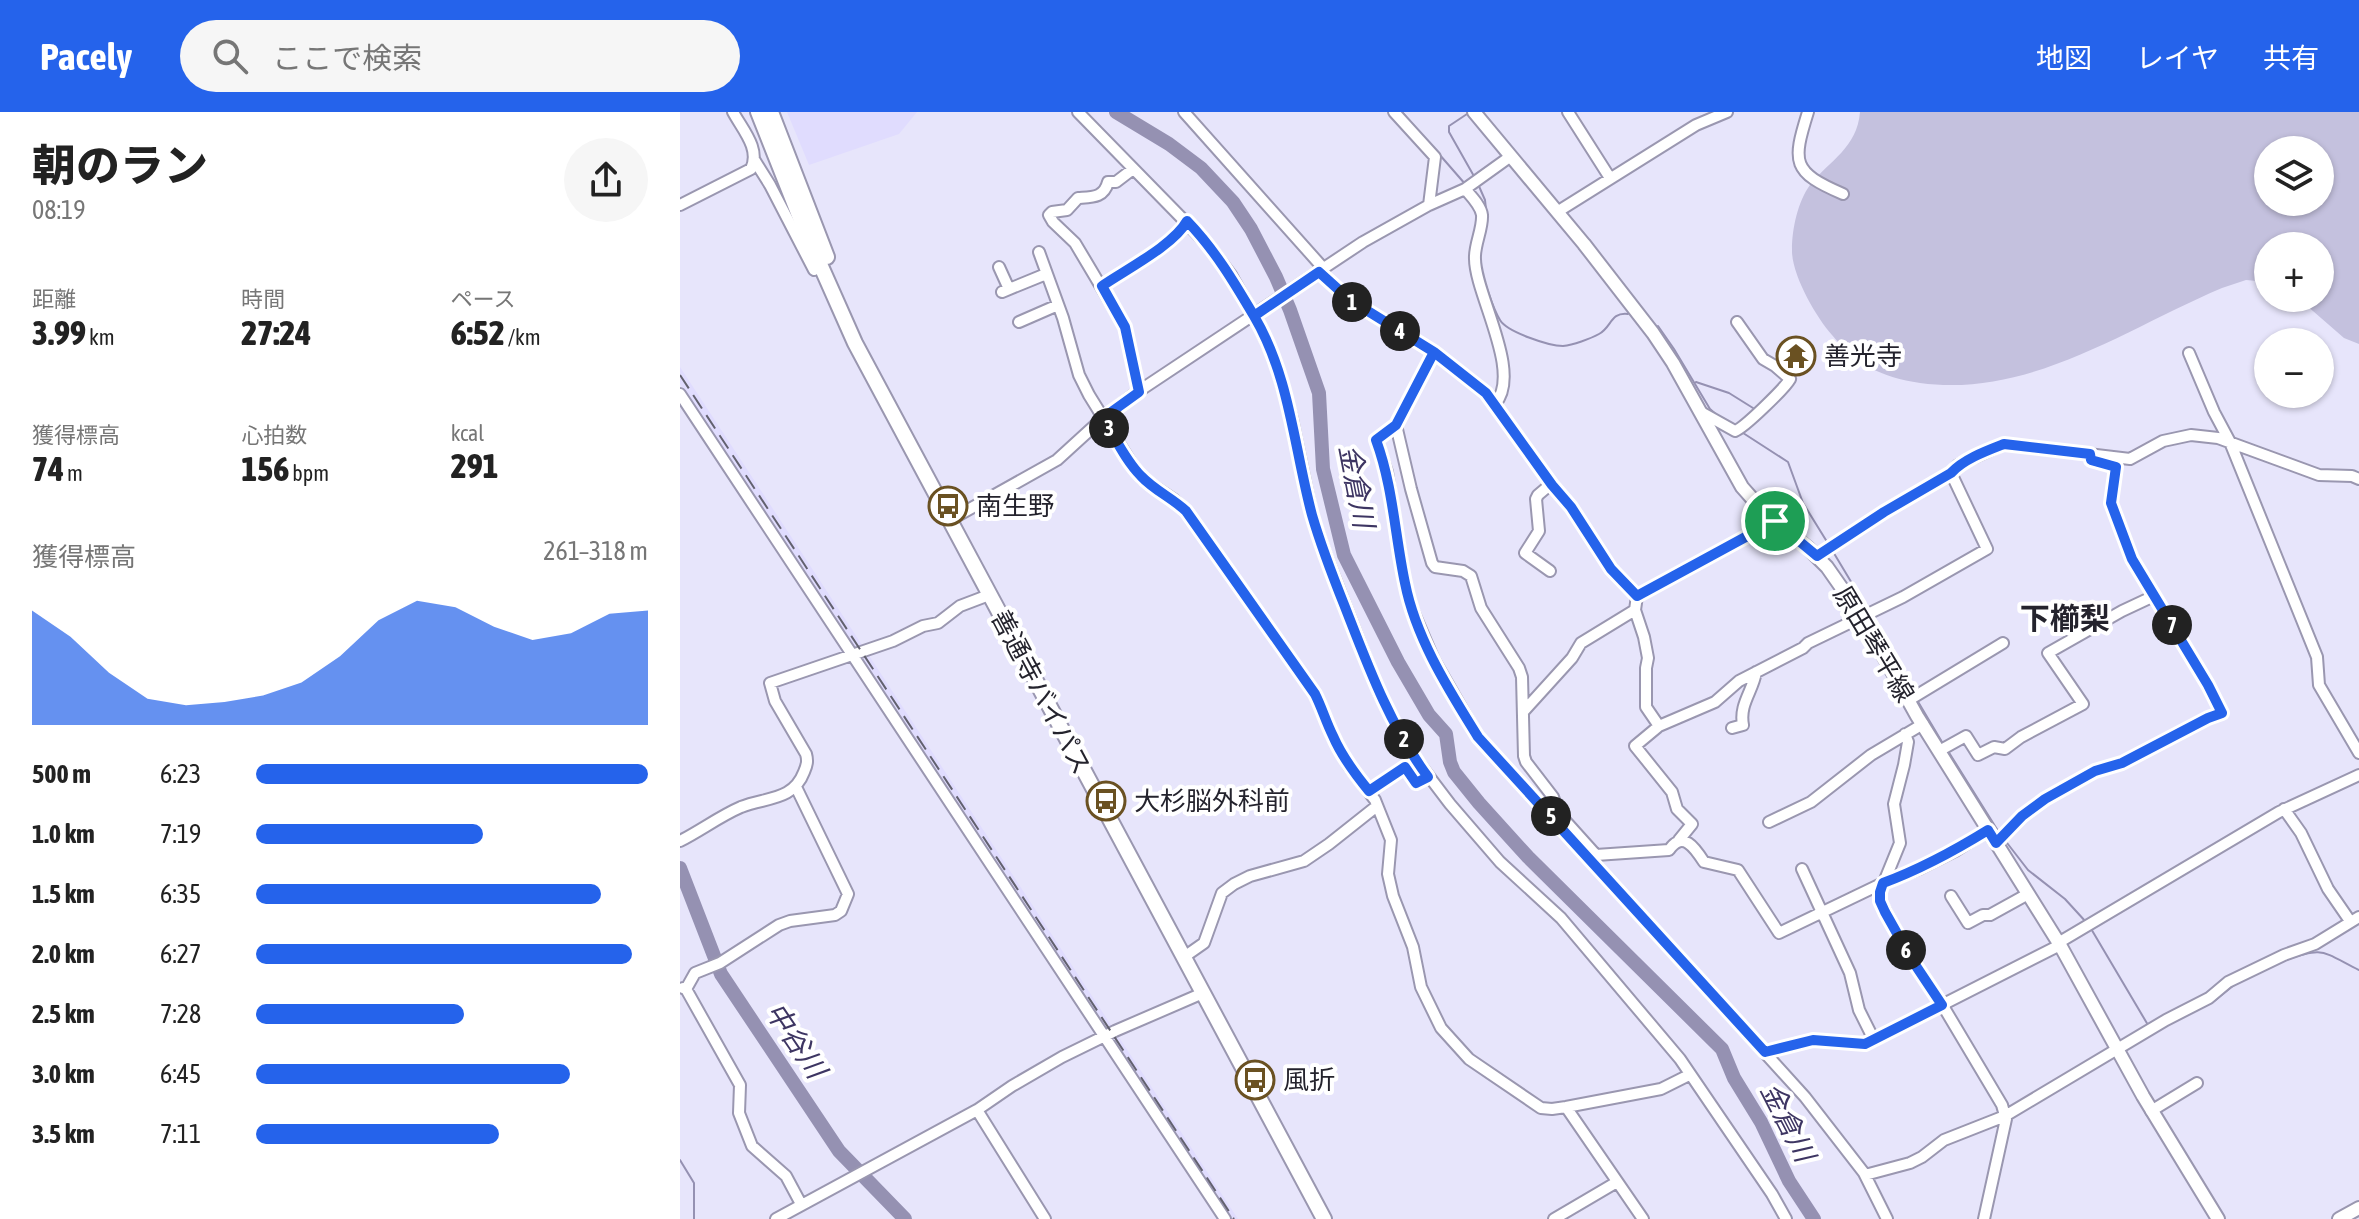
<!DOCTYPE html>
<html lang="ja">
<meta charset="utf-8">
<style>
body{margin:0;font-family:"Asap Condensed","Noto Sans JP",sans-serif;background:#f6f6f6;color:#222;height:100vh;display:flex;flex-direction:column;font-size:30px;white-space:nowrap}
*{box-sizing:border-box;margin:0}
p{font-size:26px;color:#767676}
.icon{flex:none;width:44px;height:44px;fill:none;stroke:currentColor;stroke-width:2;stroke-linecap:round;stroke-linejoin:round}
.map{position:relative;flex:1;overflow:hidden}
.drawer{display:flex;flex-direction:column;background:#fff;width:680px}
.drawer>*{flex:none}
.controls{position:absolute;left:1574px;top:24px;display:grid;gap:16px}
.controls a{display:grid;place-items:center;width:80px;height:80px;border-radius:50%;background:#fff;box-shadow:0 2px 6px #0004;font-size:40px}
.pin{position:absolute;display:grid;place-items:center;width:68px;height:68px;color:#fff;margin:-34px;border:4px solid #fff;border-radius:50%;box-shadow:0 2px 8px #0007}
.km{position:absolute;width:40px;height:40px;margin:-20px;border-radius:50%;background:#222;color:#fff;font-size:22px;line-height:40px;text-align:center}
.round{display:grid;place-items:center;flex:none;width:84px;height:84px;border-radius:42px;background:#f6f6f6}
.headline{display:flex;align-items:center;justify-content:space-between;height:136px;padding:0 32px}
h1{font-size:44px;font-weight:800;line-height:60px}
.metrics{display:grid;grid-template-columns:repeat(3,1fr);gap:12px;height:136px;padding:8px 32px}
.metrics div{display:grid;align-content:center}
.metrics b{font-size:34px;font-weight:800}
.metrics small{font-size:22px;font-weight:400}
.metrics p{font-size:22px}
.chart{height:224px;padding:16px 32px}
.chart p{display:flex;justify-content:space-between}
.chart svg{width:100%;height:144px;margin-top:8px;fill:#2563eb;opacity:.7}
ul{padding:0 32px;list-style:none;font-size:26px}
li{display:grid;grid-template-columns:128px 96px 1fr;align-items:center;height:60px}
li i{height:20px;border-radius:10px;background:#2563eb}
header{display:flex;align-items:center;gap:48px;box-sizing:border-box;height:112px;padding:0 40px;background:#2563eb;color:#fff}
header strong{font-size:38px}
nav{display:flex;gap:44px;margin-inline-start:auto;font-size:28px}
.search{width:560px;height:72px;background:#f6f6f6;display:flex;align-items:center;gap:20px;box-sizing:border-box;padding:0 28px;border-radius:44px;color:#767676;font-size:30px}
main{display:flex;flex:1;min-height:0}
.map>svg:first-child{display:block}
</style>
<header>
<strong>Pacely</strong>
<div class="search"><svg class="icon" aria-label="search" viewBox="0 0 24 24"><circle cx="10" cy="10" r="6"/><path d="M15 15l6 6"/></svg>ここで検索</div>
<nav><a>地図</a><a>レイヤ</a><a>共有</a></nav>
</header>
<main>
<section class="drawer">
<div class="headline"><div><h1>朝のラン</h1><p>08:19</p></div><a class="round"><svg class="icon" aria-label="share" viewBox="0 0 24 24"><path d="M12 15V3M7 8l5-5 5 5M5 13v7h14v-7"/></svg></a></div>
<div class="metrics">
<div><p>距離</p><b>3.99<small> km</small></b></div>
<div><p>時間</p><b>27:24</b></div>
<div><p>ペース</p><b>6:52<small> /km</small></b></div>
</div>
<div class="metrics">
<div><p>獲得標高</p><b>74<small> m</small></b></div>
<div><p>心拍数</p><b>156<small> bpm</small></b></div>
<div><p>kcal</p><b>291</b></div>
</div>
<div class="chart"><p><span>獲得標高</span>261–318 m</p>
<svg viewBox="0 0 160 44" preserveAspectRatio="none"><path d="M0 44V9L10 17L20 28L30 36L40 38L50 37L60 35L70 31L80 23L90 12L100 6L110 8L120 14L130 18L140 16L150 10L160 9V44z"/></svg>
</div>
<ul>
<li><b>500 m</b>6:23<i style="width:100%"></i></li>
<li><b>1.0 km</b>7:19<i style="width:58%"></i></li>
<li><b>1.5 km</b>6:35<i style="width:88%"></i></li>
<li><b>2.0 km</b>6:27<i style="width:96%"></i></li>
<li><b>2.5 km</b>7:28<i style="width:53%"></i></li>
<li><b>3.0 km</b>6:45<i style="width:80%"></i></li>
<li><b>3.5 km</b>7:11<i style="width:62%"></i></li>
</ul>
</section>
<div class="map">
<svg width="1679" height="1107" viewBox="0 0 1679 1107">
<rect width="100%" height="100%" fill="#e7e5fb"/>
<!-- built -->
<path fill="#e0dcfe" d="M107,0H237L219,22L129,53Z
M0,255L558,1107H550L0,272Z"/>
<!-- green -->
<path fill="#c4c1de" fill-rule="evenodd" d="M1180,0H1679V232L1664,226L1618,186H1640V134H1588V170L1566,168L1542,176C1445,217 1350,286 1240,271C1201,265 1177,253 1152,223C1136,205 1111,162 1112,137C1112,117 1118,89 1130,73C1150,48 1177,36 1180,0ZM1588,38H1640V90H1588Z"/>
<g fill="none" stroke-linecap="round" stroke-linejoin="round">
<!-- stream -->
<path stroke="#9591b2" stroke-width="2" d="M722,0L741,22
M787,2L769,14V20L795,66
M759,42L786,73
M798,72L805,88L806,97
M803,166C809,180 812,195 820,208C827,220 869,234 883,234C893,233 910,227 919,222C932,215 930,200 948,202
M978,214L994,237L1030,297L1039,305
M1016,270L1049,281L1073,296
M1060,319L1108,350L1123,391L1149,433
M1152,438L1188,498
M1191,504L1234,582
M1237,588L1262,630
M1268,639L1320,722
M1324,727L1348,758L1385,787L1406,810
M1410,815L1468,913
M1603,849C1644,834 1641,839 1679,858
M1520,896L1533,890L1554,873
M0,1048L14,1071V1107"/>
<!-- river -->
<path stroke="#9591b2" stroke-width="14" d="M436,0L489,32L521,56L553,90L571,117L596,165L610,198L639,281L643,357L664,443L718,550L749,603L766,622L770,650L774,660L799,691L848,745L1042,937L1054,966L1081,1010L1109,1069L1134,1107
M0,756L41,862L159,1039L225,1107"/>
<defs>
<path id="minor" d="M398,0L530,135L551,163L579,213L595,249L612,307L632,403L645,441L700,583L732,642L770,692L820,750L881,806L1000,947L1092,1082L1106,1107
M504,0L644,157
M714,0L755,45L749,93
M888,0L930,66
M1128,0C1112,51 1112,60 1163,82
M75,49L90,73L134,158
M453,57L436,70H428C424,86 412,85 398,86L387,98L372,100L369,103L373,110L395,131L445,215L459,280
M785,77C791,84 801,94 802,103C803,117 794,133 795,147C795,182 843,261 815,292
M0,93L71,57C81,37 62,17 53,0
M877,100L1016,13L1047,0
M359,140L383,206L399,263L409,283L453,354L463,367L493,387L506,399L635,582L653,625L669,654L695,688L711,728L708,762L713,784L733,835L741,875L761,916L789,947L861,996L872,997L886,995L981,977L1009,963
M319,155L329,177
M639,160L670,188L754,240L806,281L872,373L891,395L931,457L957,484
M422,174C445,158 494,133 507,109
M322,180L366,162
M339,210L378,193
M754,240L716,313L731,377L752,451L755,455L783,459L791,464L801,496L839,556L842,565L844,644L846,650L873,685L880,703L916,743L989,738C1003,718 1015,736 1024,750L1058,758L1099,821L1203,771L1239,757L1275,739L1308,718
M1509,241L1534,300L1550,330L1637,545L1639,573L1679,641
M0,282L545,1107
M1021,300L1055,319C1064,316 1105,276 1110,267L1095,254L1083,247L1057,210
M716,313L696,328L707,360L725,472L730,492L754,548L798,625L1125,985L1184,1061L1207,1107
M270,408L377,348L423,306L453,283L683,130L749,93L785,77L831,44
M1137,444L1204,400L1271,361L1278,353L1324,332L1450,347L1483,329L1511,323L1538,326L1639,363L1672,364L1679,367
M870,459L845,441L859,419L856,387L858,383L871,372
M957,484L955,498L964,525L968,546L966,556V595L979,614L1035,590L1059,569L1123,536L1128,531L1223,485L1307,437L1271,361
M957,484L1095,409
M1229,588L1323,531
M843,600L892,546L901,531L955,498
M979,614L955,634L992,680L997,697L1012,712L999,728
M1052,616L1063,613C1059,592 1073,579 1076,560
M1225,622L1228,630L1224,653L1214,692L1220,731L1200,780V789L1232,848L1266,899L1322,993L1326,1007L1304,1107
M1259,639L1286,624L1298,643L1314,635L1325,637L1341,625L1403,592L1368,541L1442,499L1474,484
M689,679L725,655L736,671L748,665
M1604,697L1621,721L1648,777L1670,809
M1089,710L1131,690L1191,643L1243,612
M0,729C20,719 40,704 61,695C86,685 113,689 124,660C127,653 128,649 126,642L95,589L90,571L213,529L243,514L258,511L280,494L309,483
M1316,731L1342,704L1365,687L1415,659L1442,651L1528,606L1542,601L1528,573L1452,447L1431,391L1436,355L1411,348L1410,342
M1122,757L1170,861L1179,898L1194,928
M1271,784L1288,811L1303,803H1310L1348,782
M1378,831L1599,700L1679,663
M504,845L524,831L542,781L554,772L570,764L624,749L649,732L697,694
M3,876L6,877L60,973L59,1001L72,1034L106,1064L121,1092
M6,877L15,861L40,851L99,813L110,809L155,803L161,799L168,782L116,675
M1085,940L1133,928L1185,932L1380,833
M886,995L963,1107
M297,998L365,1107
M1471,999L1517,971
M1185,1063L1230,1051L1242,1045L1264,1028L1325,1004L1486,908L1529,886L1548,870L1604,843L1635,832L1679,805
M96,1107L297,998L332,974L382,945L435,919L523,881
M874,1107L937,1070"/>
<path id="major" d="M794,0L904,132L973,221L993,251L1062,375L1084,400L1128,436L1147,455L1182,505L1237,604L1380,833L1463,984L1538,1107
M1659,1107L1679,1096"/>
<path id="highway" d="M78,0L124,116L175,231L644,1107
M91,0L147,145"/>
</defs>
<!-- minor casing -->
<use href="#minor" stroke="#9a97b0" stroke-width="14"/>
<!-- major casing -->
<use href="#major" stroke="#9a97b0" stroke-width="16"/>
<!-- highway casing -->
<use href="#highway" stroke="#9a97b0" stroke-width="18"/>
<!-- minor -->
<use href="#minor" stroke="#fff" stroke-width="10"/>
<!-- major -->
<use href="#major" stroke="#fff" stroke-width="12"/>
<!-- highway -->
<use href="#highway" stroke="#fff" stroke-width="14"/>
<!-- rail -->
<path stroke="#62616f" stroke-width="2" stroke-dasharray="16 8" stroke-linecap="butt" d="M0,263L554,1107"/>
</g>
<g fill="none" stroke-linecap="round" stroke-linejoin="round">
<defs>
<path id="route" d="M1095,409L957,484L931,457L891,395L872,373L806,281L754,240L670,188L639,160L574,204C610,265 614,336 632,403C641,434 653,465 665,495C688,554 710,614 748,665L736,671L725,655L689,679C675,662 662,645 653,624C646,610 642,596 635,582L506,399C492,386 474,378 461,364C445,348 435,325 423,306L459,280L445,215L422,174C445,158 494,133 507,109C535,138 554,170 574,204L639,160L670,188L754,240L716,313L696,328C713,374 715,424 725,471C736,527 769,578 798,625L1085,940L1133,928L1185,932L1262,893L1232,848L1205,800L1200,789V780L1203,771C1241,757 1274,739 1308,718L1316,731L1342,704L1365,687L1415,659L1442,651L1528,606L1542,601L1528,573L1452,447L1431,391L1436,355L1411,348L1410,342L1324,332C1306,339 1284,347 1271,361L1204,400L1137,444L1095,409"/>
</defs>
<!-- route casing -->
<use href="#route" stroke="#fff" stroke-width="16"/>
<!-- route -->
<use href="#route" stroke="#2563eb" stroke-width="10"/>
</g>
<!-- icons -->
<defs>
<symbol id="temple-ring" viewBox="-11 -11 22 22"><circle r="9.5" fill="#fff" stroke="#6a5122" stroke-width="1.5"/><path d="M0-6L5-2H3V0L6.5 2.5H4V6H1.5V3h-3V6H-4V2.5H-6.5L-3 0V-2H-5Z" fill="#6a5122"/></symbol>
<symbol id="bus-ring" viewBox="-11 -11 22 22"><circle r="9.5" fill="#fff" stroke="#6a5122" stroke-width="1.5"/><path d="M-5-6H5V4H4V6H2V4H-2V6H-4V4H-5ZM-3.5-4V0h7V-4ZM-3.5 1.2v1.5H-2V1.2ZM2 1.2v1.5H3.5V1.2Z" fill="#6a5122"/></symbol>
</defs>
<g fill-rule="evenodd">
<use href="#temple-ring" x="1094" y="222" width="44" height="44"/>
<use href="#bus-ring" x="246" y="372" width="44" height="44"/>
<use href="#bus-ring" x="404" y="667" width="44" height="44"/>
<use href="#bus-ring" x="553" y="946" width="44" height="44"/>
</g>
<g text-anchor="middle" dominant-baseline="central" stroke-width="8" stroke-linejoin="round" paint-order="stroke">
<!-- poi labels -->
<g font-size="26" fill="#24232d" stroke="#fff" text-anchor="start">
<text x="1144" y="244">善光寺</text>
<text x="296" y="394">南生野</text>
<text x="454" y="689">大杉脳外科前</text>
<text x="603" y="968">風折</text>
</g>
<!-- street labels -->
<g font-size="26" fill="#24232d" stroke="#fff">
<text transform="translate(1194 532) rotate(59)">原田琴平線</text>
<text transform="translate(361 580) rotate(62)">善通寺バイパス</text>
</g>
<!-- water labels -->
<g font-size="28" font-style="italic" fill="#3d3562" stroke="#fff">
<text transform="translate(677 374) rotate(79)">金倉川</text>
<text transform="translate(116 928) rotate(56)">中谷川</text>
<text transform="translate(1108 1010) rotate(63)">金倉川</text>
</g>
<!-- quarter labels -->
<g font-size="30" font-weight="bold" fill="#24232d" stroke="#fff">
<text x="1385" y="506">下櫛梨</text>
</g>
</g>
</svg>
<div class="controls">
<a><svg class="icon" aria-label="layers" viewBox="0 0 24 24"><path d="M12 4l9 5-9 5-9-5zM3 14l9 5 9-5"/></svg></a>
<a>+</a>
<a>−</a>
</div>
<div class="pin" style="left:1095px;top:409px;background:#1e9e55"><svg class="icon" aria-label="arrive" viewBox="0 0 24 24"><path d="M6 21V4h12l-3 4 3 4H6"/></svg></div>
<b class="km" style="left:672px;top:190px">1</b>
<b class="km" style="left:724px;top:627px">2</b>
<b class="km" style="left:429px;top:316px">3</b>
<b class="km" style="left:720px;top:219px">4</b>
<b class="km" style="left:871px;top:704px">5</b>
<b class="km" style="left:1226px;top:838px">6</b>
<b class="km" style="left:1492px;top:513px">7</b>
</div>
</main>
